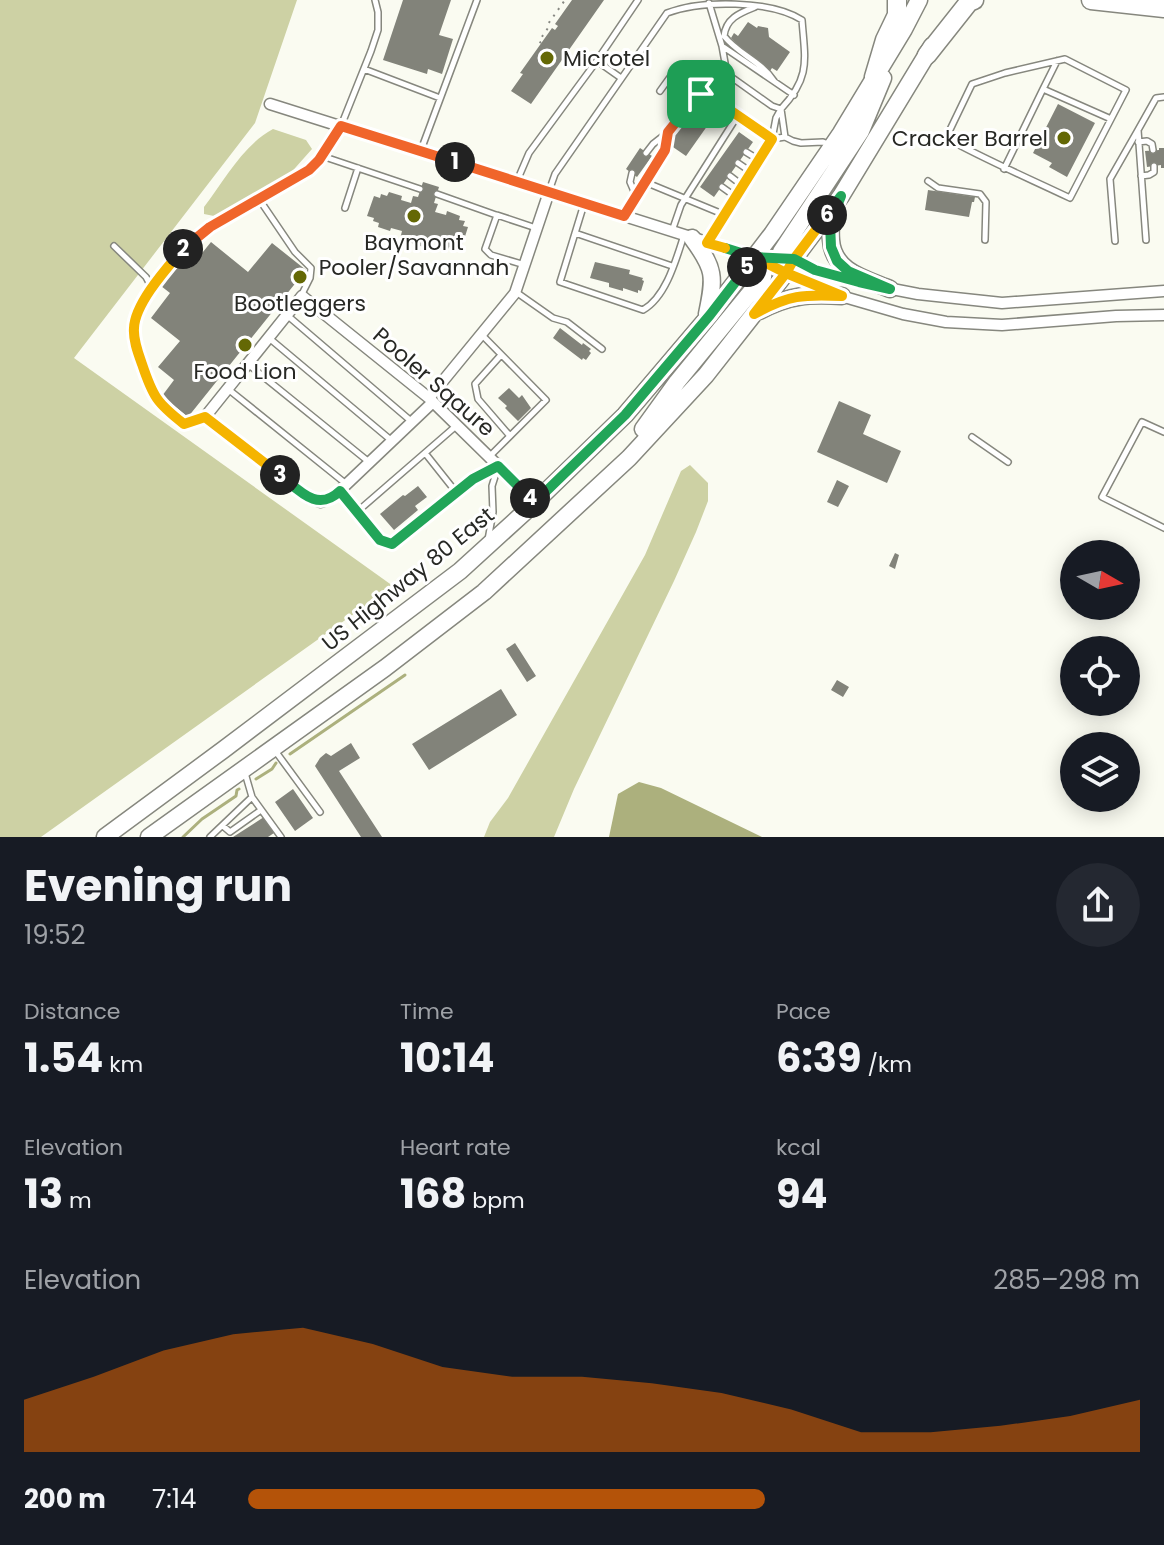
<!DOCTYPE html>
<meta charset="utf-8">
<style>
body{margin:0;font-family:Poppins,sans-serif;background:#242831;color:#f1f3f6;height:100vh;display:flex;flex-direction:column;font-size:30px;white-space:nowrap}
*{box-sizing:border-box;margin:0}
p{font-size:26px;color:#9ea1a6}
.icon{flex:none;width:44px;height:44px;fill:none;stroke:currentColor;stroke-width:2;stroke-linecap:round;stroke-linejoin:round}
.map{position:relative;height:837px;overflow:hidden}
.sheet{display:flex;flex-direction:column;background:#171b24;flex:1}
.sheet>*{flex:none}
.needle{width:52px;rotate:99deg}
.controls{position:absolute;left:1060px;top:540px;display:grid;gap:16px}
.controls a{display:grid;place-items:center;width:80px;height:80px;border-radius:50%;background:#171b24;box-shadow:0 4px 20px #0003;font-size:40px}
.pin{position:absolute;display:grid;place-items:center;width:68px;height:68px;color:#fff;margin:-34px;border-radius:16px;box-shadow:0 4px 12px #0006}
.km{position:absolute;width:40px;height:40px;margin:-20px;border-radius:50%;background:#222;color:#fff;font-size:22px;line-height:40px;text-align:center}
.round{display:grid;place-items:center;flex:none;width:84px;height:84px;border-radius:42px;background:#242831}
.head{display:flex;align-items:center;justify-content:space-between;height:136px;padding:0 24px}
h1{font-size:44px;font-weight:700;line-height:60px}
.stats{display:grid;grid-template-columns:repeat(3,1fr);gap:12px;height:136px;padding:8px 24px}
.stats div{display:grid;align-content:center}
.stats b{font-size:40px;font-weight:700}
.stats small{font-size:22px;font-weight:400}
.stats p{font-size:22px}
.chart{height:224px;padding:16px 24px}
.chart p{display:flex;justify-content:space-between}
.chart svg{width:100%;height:144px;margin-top:8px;fill:#b45309;opacity:.7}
ul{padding:0 24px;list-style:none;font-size:26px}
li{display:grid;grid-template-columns:128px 96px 1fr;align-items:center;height:60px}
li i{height:20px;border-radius:10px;background:#b45309}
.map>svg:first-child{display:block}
</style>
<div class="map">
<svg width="1164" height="837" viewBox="0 0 1164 837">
<rect width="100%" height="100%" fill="#fafbf1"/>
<!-- green -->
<path fill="#cdd1a4" d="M0,0H297L255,123L74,358L393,586L41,837H0Z
M273,129L306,140L312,149L288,176L226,211L214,216L204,214V207C224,181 243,145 273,129Z
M690,465L708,483V501L696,532L674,581L574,789L554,837H484L490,822L508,798L645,555L681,471Z"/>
<!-- water -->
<path fill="#acb07d" d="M639,782L661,788L762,837H609L618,794Z"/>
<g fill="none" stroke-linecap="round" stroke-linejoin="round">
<!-- stream -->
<path stroke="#acb07d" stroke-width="3" d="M290,754L405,675
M256,779L272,769L276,763
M183,837L202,819L236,796L237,790L239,789"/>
</g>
<!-- building -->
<path fill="#82837a" d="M403,0H451L439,35L453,39L442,74L428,69L427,74L383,60Z
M572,0H604L531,104L511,91L523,74L520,73L552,28L555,30L558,26L555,24Z
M748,22L757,28L758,26L768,28L769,37L790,52L777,71L772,68L770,71L746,54L731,38L734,33L738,36Z
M1058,104L1095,123L1067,177L1049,167L1052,163L1033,153Z
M693,109L710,122L686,156L670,145V141Z
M739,132L753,142L714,197L700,187Z
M640,148L652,156L637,177L626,169Z
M1159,148H1164V168H1161V165L1147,167L1145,151L1159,150Z
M423,182L439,187L434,203L438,204L435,212L446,215L447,211L460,216L459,220L465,221L463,226L468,227L462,246L456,245L455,249L449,247L447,251L435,247L437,243L426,239L423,247L400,239L402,231L391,228L390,231L378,227L379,223L373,221L374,218L367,216L374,196L380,198L381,194L387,196L389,192L402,196L401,200L411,203L413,196L418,197Z
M928,190L975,197L974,202H972L969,217L925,210Z
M211,242L248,272L272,243L306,270L188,417L162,396L174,380L158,367L180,341L151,318L170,293L161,286L181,261L190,268Z
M595,262L630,270L629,274L643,278L642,280L644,281L641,291L638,290V293L623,288V291L609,287V283L590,278Z
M560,328L582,345L583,343L591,349L589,351L591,353L586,360L583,358L582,360L553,338Z
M509,388L519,398L522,395L531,408L518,421L505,408L507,406L498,398Z
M839,401L871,415L863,434L901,451L887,483L817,452Z
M837,480L849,486L838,507L827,502Z
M418,486L427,497L415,506L418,510L394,530L380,514L403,495L405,496Z
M895,553L899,555L895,569L889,566Z
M515,643L536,676L527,682L506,649Z
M837,680L849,687L843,697L831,690Z
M501,689L517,715L429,770L412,744Z
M351,743L360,758L339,771L382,837H361L315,766L320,758L326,753L331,756Z
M293,789L313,818L295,831L275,802Z
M264,817L274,833L268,837H233Z"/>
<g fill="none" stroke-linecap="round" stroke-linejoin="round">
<defs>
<path id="service" d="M709,3L722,46L794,95
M755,7C740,13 726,18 724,36C738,54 761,61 774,81
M597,61L621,78
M364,69L440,98
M1043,89L1057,61
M660,91L673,73L701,94
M1138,130L1156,98L1164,97
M1138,142L1147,141L1152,144L1153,150
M421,150L477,0
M746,152L759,160
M646,153L653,144L667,133
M322,156L420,189
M738,163L751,172
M1004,169L1043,89L1111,119L1126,90L1065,59L1005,73L972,84L946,138C986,160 1028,178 1070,198L1111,119
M632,173L630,182L636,196
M730,176L743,186
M1141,176L1149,175L1154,172V166
M517,181L529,153L596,62L638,0
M928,181L938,188L980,194L986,202L985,240
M645,182L725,215
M722,187L736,197
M549,191L555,174L667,13C701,0 771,0 802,20C805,60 811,77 781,109L785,137
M437,194L496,215
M259,199L295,252L311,268L310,278L302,294
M584,204L560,282L643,310C666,297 676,260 684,235
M345,208L358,168
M625,215L665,150L668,132L696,97L701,94L708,95L772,139L776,118L781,109L772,106L727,74L722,46
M672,231L681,205L738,115
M575,233L672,266
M708,241L772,139L785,137L793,141L801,143L823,142L831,145
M1115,241L1110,179L1138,130L1146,240
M114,246L146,277L152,288
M525,265L491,255L485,249L497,215L536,228
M516,292L553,318L567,322L602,349
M288,316L411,421
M482,335L546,400L490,456
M269,338L392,441
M501,355L475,384L478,399L510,436
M249,365L369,462
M228,389L345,483
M205,417L184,424L161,406L150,387L135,344L134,328L137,317L152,288L183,248L210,227L309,170L319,160L341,126L371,51L378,30V12L375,0
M456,426L358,511L380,540L392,544L473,479L498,466
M1164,432L1142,422L1102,497L1164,528
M972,437L1008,462
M425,453L456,492
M340,492L358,511
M488,540L493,512L492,486L498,467
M276,752L320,812
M252,797L281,837
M223,826L230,832L261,810
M210,837L252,797L245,773"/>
<path id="minor" d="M270,104L754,257L834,294L903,314L946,322L1002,325L1116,316L1164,315
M788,259H794L815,270L860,283
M887,288L918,294L1002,303L1164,291
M429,398L515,293L549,192
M433,402L332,498L321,502L309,498L205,417L302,296L429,398L535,502"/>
<path id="primary" d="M836,210C831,221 830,228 831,240C833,272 866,279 890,289
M692,238C715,269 715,276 707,314
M786,273L779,258L781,252L861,131L883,78
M759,311C789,295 808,294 842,296
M643,429L677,382L763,277C765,267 761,263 754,257
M105,837L223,750L460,571L527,510L625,415L710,315L772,234L841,133L904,29L919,0
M149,837L385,668L484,592L629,458L706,375L786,273L794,259L841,196L932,46"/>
<path id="motorway" d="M1091,0L1164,8
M927,55L969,2L974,0
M874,77L885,40L897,15V0"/>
</defs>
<!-- service casing -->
<use href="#service" stroke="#86877e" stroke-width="8"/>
<!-- minor casing -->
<use href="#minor" stroke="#86877e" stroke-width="13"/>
<!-- primary casing -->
<use href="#primary" stroke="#86877e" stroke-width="19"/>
<!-- motorway casing -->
<use href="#motorway" stroke="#86877e" stroke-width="21"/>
<!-- path -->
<path stroke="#878882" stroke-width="2" stroke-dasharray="2 6" stroke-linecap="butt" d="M541,43L539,41L548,28V24L565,0"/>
<!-- service -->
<use href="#service" stroke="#fff" stroke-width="5"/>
<!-- minor -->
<use href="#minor" stroke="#fff" stroke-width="10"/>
<!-- primary -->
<use href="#primary" stroke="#fff" stroke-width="16"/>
<!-- motorway -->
<use href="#motorway" stroke="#fff" stroke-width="18"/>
</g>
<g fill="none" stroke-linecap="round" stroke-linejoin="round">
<defs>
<path id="split-1" d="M455,162L624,216L665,150L668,132L696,97L701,94"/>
<path id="split-2" d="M183,249L210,227L309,170L319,160L341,126L455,162"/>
<path id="split-3" d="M183,249C167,268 135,303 134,328C133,340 138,353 142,364C153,397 157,403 184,424L205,417L280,475"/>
<path id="split-4" d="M280,475C299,490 317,513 340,491L380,540L392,544L473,479L498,466L530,498"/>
<path id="split-5" d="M530,498L535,502L625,415L710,315L747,267"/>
<path id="split-6" d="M747,267L754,257L786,273L754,314C789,295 803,294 842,296L786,273L794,259L827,215"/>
<path id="split-7" d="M725,248L754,257L794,259L815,270L859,282L890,289L848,271L837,261L831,247L830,223L841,196L827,215"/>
<path id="split-8" d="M701,94L708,95L772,139L707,243L725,248"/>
</defs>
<!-- split-1 casing -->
<use href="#split-1" stroke="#fff" stroke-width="16"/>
<!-- split-2 casing -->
<use href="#split-2" stroke="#fff" stroke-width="16"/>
<!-- split-3 casing -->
<use href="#split-3" stroke="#fff" stroke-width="16"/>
<!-- split-4 casing -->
<use href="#split-4" stroke="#fff" stroke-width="16"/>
<!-- split-5 casing -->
<use href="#split-5" stroke="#fff" stroke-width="16"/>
<!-- split-6 casing -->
<use href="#split-6" stroke="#fff" stroke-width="16"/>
<!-- split-7 casing -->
<use href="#split-7" stroke="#fff" stroke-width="16"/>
<!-- split-8 casing -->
<use href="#split-8" stroke="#fff" stroke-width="16"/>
<!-- split-1 -->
<use href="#split-1" stroke="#f0652b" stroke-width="10"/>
<!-- split-2 -->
<use href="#split-2" stroke="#f0652b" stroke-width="10"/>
<!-- split-3 -->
<use href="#split-3" stroke="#f5b400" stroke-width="10"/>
<!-- split-4 -->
<use href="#split-4" stroke="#22a559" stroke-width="10"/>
<!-- split-5 -->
<use href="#split-5" stroke="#22a559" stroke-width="10"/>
<!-- split-6 -->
<use href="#split-6" stroke="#f5b400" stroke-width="10"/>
<!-- split-7 -->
<use href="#split-7" stroke="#22a559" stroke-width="10"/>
<!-- split-8 -->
<use href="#split-8" stroke="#f5b400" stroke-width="10"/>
</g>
<!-- markers -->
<g fill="#646805" stroke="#fff" stroke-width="3">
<circle cx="547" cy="58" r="8"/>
<circle cx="1064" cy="138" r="8"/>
<circle cx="414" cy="216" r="8"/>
<circle cx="300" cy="277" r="8"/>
<circle cx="245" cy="345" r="8"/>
</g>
<g text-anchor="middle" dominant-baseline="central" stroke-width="6" stroke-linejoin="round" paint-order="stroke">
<!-- poi labels -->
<g font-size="22" fill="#272824" stroke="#fff">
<text x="563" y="58" text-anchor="start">Microtel</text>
<text x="1048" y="138" text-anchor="end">Cracker Barrel</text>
<text x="414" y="242">Baymont<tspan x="414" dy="25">Pooler/Savannah</tspan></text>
<text x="300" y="303">Bootleggers</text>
<text x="245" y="371">Food Lion</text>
</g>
<!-- street labels -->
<g font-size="22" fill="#272824" stroke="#fff">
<text transform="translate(434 382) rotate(41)">Pooler Sqaure</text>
<text transform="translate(408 579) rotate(-39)">US Highway 80 East</text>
</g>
</g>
</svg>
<div class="controls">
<a><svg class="needle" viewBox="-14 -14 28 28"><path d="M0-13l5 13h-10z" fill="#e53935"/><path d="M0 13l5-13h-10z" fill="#9ea1a6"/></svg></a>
<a><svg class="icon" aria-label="locate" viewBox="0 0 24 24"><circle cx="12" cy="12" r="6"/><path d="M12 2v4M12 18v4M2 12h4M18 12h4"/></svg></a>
<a><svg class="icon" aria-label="layers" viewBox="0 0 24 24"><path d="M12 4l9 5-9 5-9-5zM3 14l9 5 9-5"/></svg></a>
</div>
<div class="pin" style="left:701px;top:94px;background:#1e9e55"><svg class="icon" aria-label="arrive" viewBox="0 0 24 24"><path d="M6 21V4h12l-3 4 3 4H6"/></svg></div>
<b class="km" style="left:455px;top:162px">1</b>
<b class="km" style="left:183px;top:249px">2</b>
<b class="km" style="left:280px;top:475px">3</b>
<b class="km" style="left:530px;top:498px">4</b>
<b class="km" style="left:747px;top:267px">5</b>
<b class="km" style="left:827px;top:215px">6</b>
</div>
<section class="sheet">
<div class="head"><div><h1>Evening run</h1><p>19:52</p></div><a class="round"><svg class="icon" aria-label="share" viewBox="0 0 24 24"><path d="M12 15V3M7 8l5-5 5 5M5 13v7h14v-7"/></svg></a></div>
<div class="stats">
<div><p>Distance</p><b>1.54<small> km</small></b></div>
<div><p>Time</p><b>10:14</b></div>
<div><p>Pace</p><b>6:39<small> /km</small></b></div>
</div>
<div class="stats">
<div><p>Elevation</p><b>13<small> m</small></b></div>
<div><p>Heart rate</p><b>168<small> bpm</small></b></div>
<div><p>kcal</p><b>94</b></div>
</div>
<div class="chart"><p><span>Elevation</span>285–298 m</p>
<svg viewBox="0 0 160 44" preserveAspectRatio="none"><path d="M0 44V28L10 21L20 13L30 8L40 6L50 11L60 18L70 21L80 21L90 23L100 26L110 31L120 38L130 38L140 36L150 33L160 28V44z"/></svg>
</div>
<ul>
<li><b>200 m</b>7:14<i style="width:58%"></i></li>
</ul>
</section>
